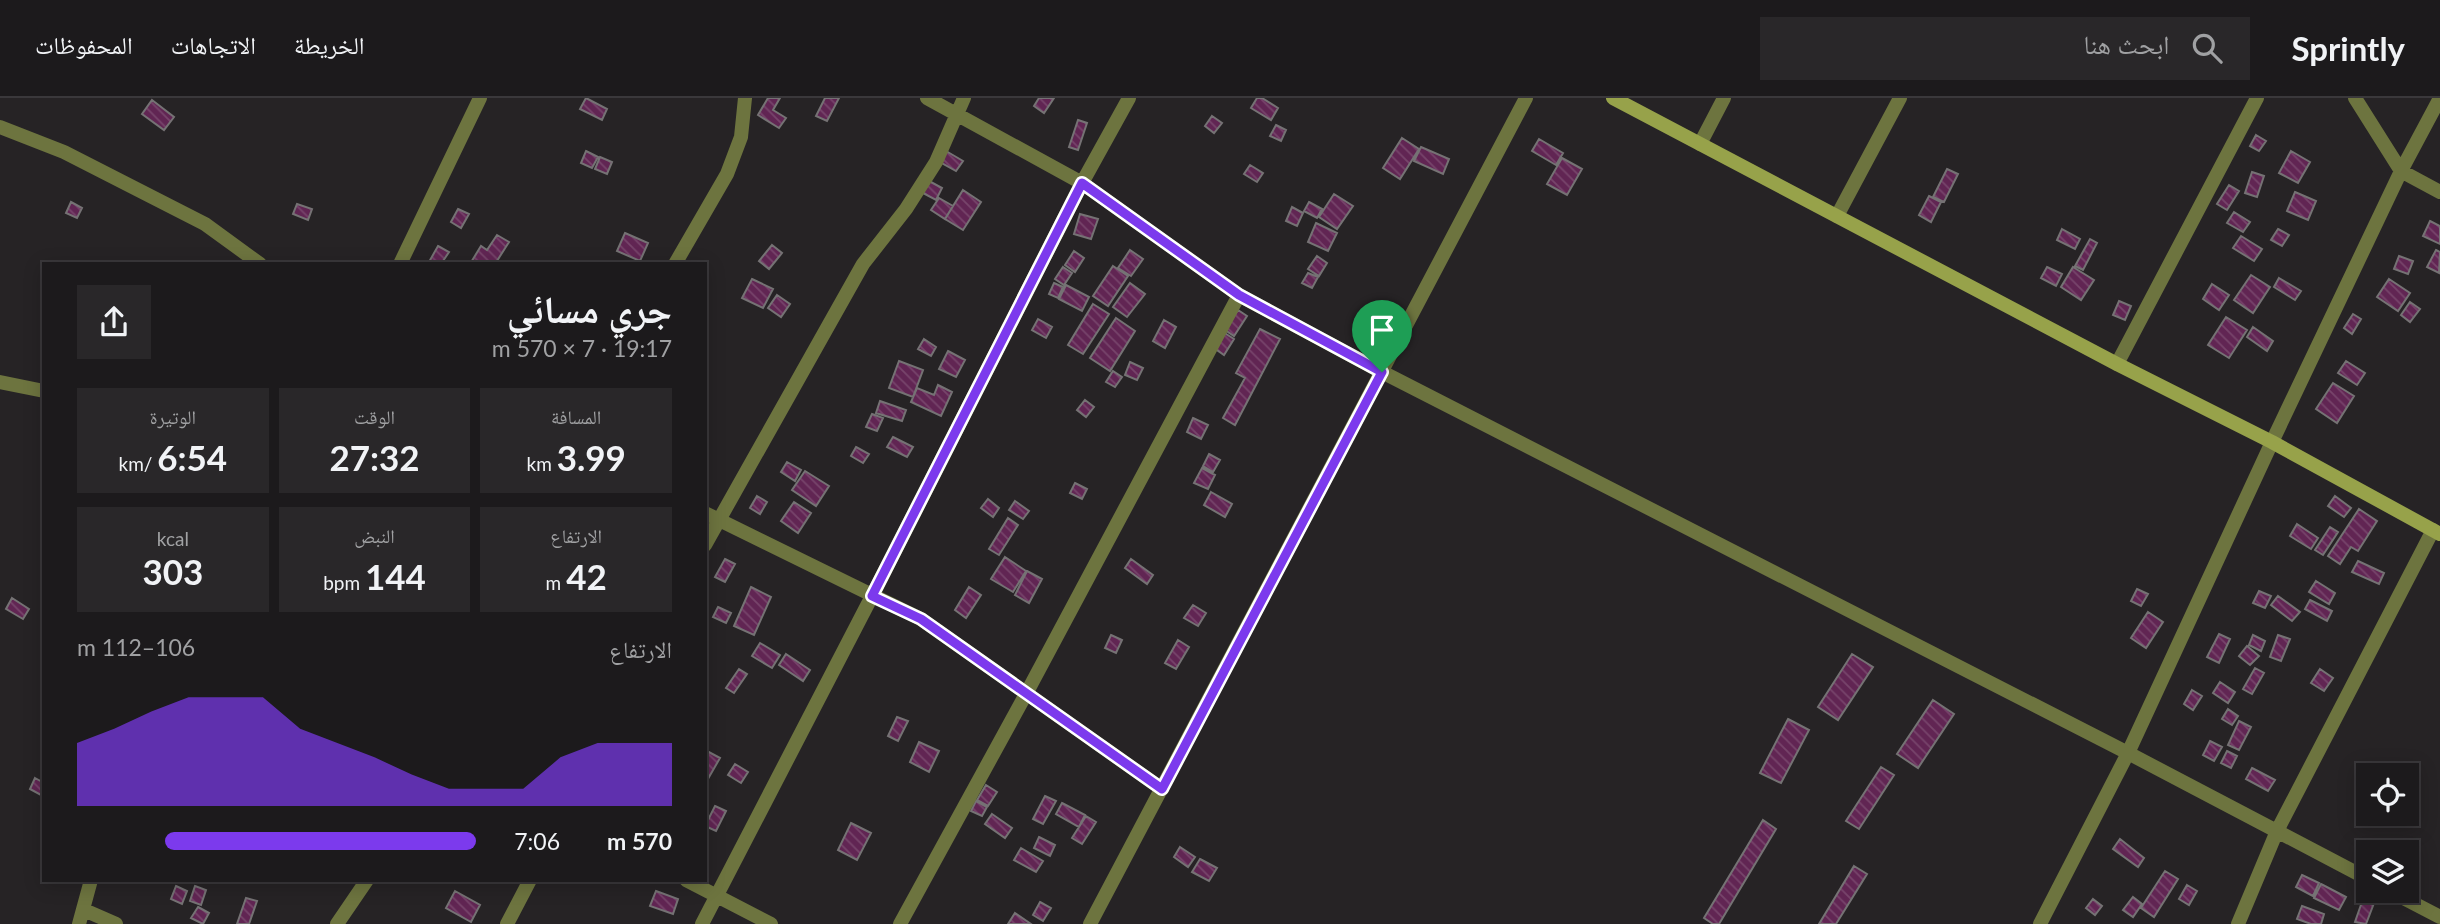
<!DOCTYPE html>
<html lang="ar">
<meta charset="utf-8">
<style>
body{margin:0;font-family:Lato,"Noto Naskh Arabic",sans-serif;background:#292729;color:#f1f3f6;direction:rtl;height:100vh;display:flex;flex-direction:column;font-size:26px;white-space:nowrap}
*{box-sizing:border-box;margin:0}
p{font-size:23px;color:#a0a1a3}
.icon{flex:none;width:38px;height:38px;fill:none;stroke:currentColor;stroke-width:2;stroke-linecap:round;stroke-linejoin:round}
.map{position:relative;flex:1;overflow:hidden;direction:ltr}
.sheet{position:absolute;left:42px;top:164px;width:665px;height:620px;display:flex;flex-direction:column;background:#1c1a1c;border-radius:0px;box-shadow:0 4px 18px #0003,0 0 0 2px #3a383b;direction:rtl}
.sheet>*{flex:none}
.fabs{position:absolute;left:2356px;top:665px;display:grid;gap:14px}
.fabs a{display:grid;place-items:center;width:63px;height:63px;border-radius:0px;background:#1c1a1c;box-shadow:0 4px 18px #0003,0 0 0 2px #3a383b;font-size:35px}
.pin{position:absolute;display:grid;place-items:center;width:60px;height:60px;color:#fff;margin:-72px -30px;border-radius:50% 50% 50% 0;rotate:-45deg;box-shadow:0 0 7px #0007}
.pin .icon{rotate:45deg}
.round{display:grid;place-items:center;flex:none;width:74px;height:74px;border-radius:0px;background:#292729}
.headline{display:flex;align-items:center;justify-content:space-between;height:119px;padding:0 35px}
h1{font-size:38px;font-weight:700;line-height:52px}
.metrics{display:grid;grid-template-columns:repeat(3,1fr);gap:10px;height:119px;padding:7px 35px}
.metrics div{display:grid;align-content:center;border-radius:0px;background:#292729;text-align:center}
.metrics b{font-size:35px;font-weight:700}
.metrics small{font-size:19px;font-weight:400}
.metrics p{font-size:19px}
.chart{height:196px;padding:14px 35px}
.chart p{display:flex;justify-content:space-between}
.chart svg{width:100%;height:126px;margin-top:7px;fill:#7c3aed;opacity:.7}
ul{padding:0 35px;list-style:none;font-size:23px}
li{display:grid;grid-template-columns:112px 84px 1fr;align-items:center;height:52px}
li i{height:18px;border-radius:9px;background:#7c3aed}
header{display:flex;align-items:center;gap:42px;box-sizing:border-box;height:98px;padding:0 35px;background:#1c1a1c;border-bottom:2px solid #3a383b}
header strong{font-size:33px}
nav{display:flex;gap:38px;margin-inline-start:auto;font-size:24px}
.search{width:490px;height:63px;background:#292729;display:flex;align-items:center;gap:18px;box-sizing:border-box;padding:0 24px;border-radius:0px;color:#a0a1a3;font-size:26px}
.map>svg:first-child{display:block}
</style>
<header>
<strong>Sprintly</strong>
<div class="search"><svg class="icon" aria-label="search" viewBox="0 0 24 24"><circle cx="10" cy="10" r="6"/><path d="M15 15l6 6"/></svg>ابحث هنا</div>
<nav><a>الخريطة</a><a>الاتجاهات</a><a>المحفوظات</a></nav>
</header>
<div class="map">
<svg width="2440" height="826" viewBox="0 0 2440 826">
<defs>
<pattern id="building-back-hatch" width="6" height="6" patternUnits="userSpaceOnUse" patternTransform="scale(1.75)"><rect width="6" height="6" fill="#612553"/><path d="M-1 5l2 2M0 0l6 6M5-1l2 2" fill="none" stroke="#77446b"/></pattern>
</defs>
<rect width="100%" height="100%" fill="#262325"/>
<!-- building -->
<path fill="url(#building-back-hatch)" stroke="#757274" stroke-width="2" d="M586,0L607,11L602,22L580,11Z
M768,0H780L773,12L786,20L779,30L758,17Z
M825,0H839L827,23L816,18Z
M1039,0H1054L1044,15L1034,8Z
M1257,0H1262L1278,10L1271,22L1251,10Z
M152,2L174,19L164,32L142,16Z
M1212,18L1222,25L1214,35L1205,28Z
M1078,22L1087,25L1078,52L1069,49Z
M1276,27L1286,32L1281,43L1270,38Z
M2256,37L2266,43L2259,53L2250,48Z
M1402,40L1419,51L1400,81L1383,70Z
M1539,41L1563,55L1556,67L1532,53Z
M1421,49L1449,61L1443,76L1414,63Z
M586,53L598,59L592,70L581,65Z
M946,53L963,63L956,73L940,64Z
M2291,53L2310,64L2298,85L2279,75Z
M600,59L612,64L607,76L595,71Z
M1562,60L1582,71L1567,97L1547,86Z
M1250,67L1263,75L1257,84L1244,76Z
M1947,71L1958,76L1944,104L1933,99Z
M2252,74L2264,78L2257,99L2245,95Z
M929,83L942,90L936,102L923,95Z
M2229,87L2239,93L2227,112L2217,106Z
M963,92L981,104L963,132L945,121Z
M2295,94L2316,103L2308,122L2287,113Z
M1334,96L1353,108L1337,131L1319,119Z
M1929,98L1941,104L1931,124L1919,117Z
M939,100L953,108L945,121L931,112Z
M71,104L82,110L77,120L66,115Z
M1309,104L1322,111L1317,120L1304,113Z
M297,106L312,111L308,122L293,116Z
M1292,109L1303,115L1297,128L1286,123Z
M458,111L469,116L461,130L451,124Z
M2234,114L2250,124L2243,134L2227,125Z
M1080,116L1098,121L1091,141L1074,136Z
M2430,123L2440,128V146L2423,138Z
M1316,125L1337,135L1328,153L1308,144Z
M2062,131L2080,141L2075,151L2057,142Z
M2278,131L2289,137L2282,148L2271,142Z
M625,135L648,145L640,163L617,153Z
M497,137L509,144L495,166H470L481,148L487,152Z
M2241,138L2262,151L2254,163L2233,150Z
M2090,141L2097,145L2083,172L2075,168Z
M772,147L782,155L769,171L759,163Z
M438,148L449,154L441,166H433L429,164Z
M1130,152L1143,161L1131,178L1118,170Z
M2436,152L2440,154L2439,175L2427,169Z
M1074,153L1084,160L1075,174L1065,167Z
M1317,158L1327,165L1319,178L1308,171Z
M2399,158L2413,163L2408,176L2394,171Z
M1113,168L1128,178L1108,208L1093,198Z
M1063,169L1072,175L1064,187L1055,181Z
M2047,169L2062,176L2056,188L2041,180Z
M2073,169L2094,182L2081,202L2061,189Z
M1308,175L1318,179L1312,190L1302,185Z
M2251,177L2270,189L2253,215L2234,202Z
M2279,180L2301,193L2295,202L2274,189Z
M752,181L773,191L763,210L742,200Z
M2389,181L2410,195L2398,213L2377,199Z
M1054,185L1063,189L1058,200L1049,196Z
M1130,185L1145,196L1127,219L1113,209Z
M2212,186L2229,197L2219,212L2203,201Z
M1066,187L1089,199L1082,213L1059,201Z
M777,197L790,206L781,219L768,210Z
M2119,203L2131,208L2125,222L2113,217Z
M2410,204L2420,211L2410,224L2401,217Z
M1093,206L1109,216L1083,256L1068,247Z
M1238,212L1247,218L1234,238L1225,232Z
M2353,216L2361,221L2352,236L2344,230Z
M2226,219L2247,232L2229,260L2208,247Z
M1116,220L1135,233L1110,273L1090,260Z
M1038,221L1052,229L1046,240L1032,232Z
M1164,222L1176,229L1165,250L1153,243Z
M2253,229L2273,243L2267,253L2247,239Z
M1260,231L1280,241L1235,327L1223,320L1245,280L1236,275Z
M1223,234L1234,241L1224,257L1214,250Z
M924,241L936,249L931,258L918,251Z
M948,253L965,262L956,279L939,271Z
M899,263L923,272L913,299L889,290Z
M2346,263L2365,275L2357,287L2338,275Z
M1130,264L1143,270L1137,282L1125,277Z
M1113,273L1122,279L1115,289L1106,284Z
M2333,285L2354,298L2337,325L2316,311Z
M938,287L952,294L941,318L911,304L917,290L934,297Z
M1085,302L1094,309L1086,319L1077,312Z
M880,303L906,312L902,323L876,315Z
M872,316L883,320L877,333L866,329Z
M1193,320L1208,327L1201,341L1187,334Z
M893,339L913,349L907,359L887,349Z
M856,349L869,356L863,365L851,358Z
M1209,356L1220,362L1213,374L1203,368Z
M787,364L801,372L795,383L781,374Z
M1202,370L1215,377L1208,391L1194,385Z
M805,373L829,388L816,408L792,392Z
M1075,385L1087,391L1082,401L1070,395Z
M1211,394L1232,406L1225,419L1204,407Z
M757,398L767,404L760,416L750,410Z
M2335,398L2351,410L2344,419L2328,408Z
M988,401L999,410L993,419L981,410Z
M1015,403L1029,413L1023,421L1009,412Z
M794,404L811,415L798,435L781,423Z
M2359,411L2377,423L2358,453L2351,449L2340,466L2328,458Z
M1008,420L1018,427L999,457L989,451Z
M2297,426L2318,440L2311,451L2290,438Z
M2330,429L2338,434L2323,457L2315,452Z
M1005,459L1026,473L1013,494L991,481Z
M725,461L735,466L725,484L715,479Z
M1131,461L1153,477L1147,486L1125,470Z
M2358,463L2384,475L2379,486L2352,474Z
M1027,473L1042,481L1029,505L1015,497Z
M2316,483L2335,495L2329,506L2309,494Z
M751,489L771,499L754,537L734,528Z
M969,489L981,497L966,520L955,512Z
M2137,491L2148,496L2141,508L2131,503Z
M2259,493L2271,498L2265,510L2253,505Z
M2278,498L2300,514L2292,523L2271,507Z
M12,500L29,511L23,521L6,511Z
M2310,502L2332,513L2327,523L2305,511Z
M1193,507L1206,515L1198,528L1184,520Z
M718,509L731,515L726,525L713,519Z
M2148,514L2163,524L2146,550L2131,540Z
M2219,536L2230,541L2219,565L2207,559Z
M1111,537L1122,542L1116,555L1105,550Z
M2253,537L2265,543L2261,553L2249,547Z
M2278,537L2290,541L2281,563L2270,559Z
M1178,542L1189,549L1176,571L1165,565Z
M760,545L780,557L772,570L752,558Z
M2247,548L2259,558L2250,567L2239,558Z
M786,556L810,572L803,583L779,567Z
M1852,556L1873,569L1838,622L1818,609Z
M2255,570L2264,575L2252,596L2243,591Z
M739,571L747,576L734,595L726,590Z
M2320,571L2333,580L2324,593L2311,585Z
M2220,584L2235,594L2228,605L2213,595Z
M2192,592L2202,598L2193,612L2184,606Z
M1933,602L1954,616L1918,670L1897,656Z
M2228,611L2238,618L2232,627L2222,621Z
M897,619L908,623L898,643L888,638Z
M1788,621L1809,632L1781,685L1760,675Z
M2239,623L2251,629L2239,652L2228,647Z
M2210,643L2222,649L2214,663L2203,657Z
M919,644L939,653L929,674L910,664Z
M705,652L720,660L705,686Z
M2227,653L2237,658L2231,670L2221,665Z
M735,666L748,674L741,685L728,677Z
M1881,669L1894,677L1859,731L1846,723Z
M2252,670L2275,682L2268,693L2246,681Z
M35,680L44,685L41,697L30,691Z
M986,687L997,694L988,708L977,702Z
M1045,698L1056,703L1043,726L1033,721Z
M976,703L987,709L982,718L971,713Z
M1062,705L1085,717L1079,729L1056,716Z
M715,708L726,713L716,733L705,728Z
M992,716L1012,730L1005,740L985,726Z
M1086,718L1096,724L1082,746L1072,740Z
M1763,722L1776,731L1719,826H1713L1704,820Z
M851,725L871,735L857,762L838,752Z
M1039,739L1055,747L1050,758L1034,750Z
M2120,741L2144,760L2138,769L2113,751Z
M1180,749L1195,759L1188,769L1174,759Z
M1021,750L1043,763L1036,774L1014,762Z
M1200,761L1217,770L1209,783L1192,774Z
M1854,768L1867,776L1836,826H1819Z
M2165,773L2178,781L2154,819L2141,810Z
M2302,777L2319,785L2313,798L2296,789Z
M2321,786L2346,799L2339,812L2314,800Z
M2187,787L2197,793L2189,807L2179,801Z
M176,788L187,793L182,806L171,801Z
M195,788L206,792L201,807L190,803Z
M455,793L480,807L471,824L446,810Z
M656,793L678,801L673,816L650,808Z
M2133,799L2142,806L2133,819L2123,812Z
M246,800L257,803L249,826H237Z
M2093,801L2102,808L2095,817L2086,810Z
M2363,801L2374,805L2366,826L2355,824Z
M1040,804L1051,810L1043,823L1033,817Z
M2302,808L2324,816L2321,826H2311L2297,821Z
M198,809L209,815L203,826L191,820Z
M1015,815L1031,826H1008Z"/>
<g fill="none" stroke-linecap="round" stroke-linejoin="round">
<!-- street -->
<path stroke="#6d743f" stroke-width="14" d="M927,0L1082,85L1239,197L1382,274L2128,655L2368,781
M2355,0L2401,73L2440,94
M0,29L64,54L205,126L260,166
M1700,46L1724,0
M1837,118L1900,0
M400,166L480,0
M675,166L727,76L741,39L745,0
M2117,266L2257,0
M0,284L44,293
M705,415L921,521L1162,691
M705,447L863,166L906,111L936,64L964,0
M686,782L771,826
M2390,793L2440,819
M84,812L116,826
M79,826L91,782
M337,826L367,782
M507,826L530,782
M702,826L872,498L1082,85L1129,0
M900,826L1026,596L1239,197
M1090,826L1526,0
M2040,826L2128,655L2272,344L2401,73L2440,0
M2238,826L2277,733L2433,432"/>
<!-- secondary -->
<path stroke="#97a24a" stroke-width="14" d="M1613,0L2117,266L2272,344L2440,436"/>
</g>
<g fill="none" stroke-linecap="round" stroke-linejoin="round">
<defs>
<path id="route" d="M1082,85L1239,197L1382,274L1162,691L921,521L872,498Z"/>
</defs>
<!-- route casing -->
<use href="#route" stroke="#fff" stroke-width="14"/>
<!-- route -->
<use href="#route" stroke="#7c3aed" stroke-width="9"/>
</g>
</svg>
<div class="fabs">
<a><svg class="icon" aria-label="locate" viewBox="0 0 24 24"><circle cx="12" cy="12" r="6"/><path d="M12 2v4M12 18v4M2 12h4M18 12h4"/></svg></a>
<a><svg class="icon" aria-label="layers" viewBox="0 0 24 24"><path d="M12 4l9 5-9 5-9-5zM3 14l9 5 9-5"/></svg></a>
</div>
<div class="pin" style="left:1382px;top:274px;background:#1e9e55"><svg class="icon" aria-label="arrive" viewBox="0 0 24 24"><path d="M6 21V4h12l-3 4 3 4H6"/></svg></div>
<section class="sheet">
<div class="headline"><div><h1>جري مسائي</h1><p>19:17 · 7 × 570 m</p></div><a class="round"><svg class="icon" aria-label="share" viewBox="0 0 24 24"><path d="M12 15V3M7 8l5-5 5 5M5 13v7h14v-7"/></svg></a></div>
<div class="metrics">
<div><p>المسافة</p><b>3.99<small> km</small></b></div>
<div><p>الوقت</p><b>27:32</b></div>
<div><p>الوتيرة</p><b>6:54<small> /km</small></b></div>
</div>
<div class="metrics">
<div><p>الارتفاع</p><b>42<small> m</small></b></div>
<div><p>النبض</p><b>144<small> bpm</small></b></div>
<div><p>kcal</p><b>303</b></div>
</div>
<div class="chart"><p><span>الارتفاع</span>106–112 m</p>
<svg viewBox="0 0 160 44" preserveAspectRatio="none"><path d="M0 44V22L10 17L20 11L30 6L40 6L50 6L60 17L70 22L80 27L90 33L100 38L110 38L120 38L130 27L140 22L150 22L160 22V44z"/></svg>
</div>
<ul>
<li><b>570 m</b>7:06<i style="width:78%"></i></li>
</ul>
</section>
</div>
